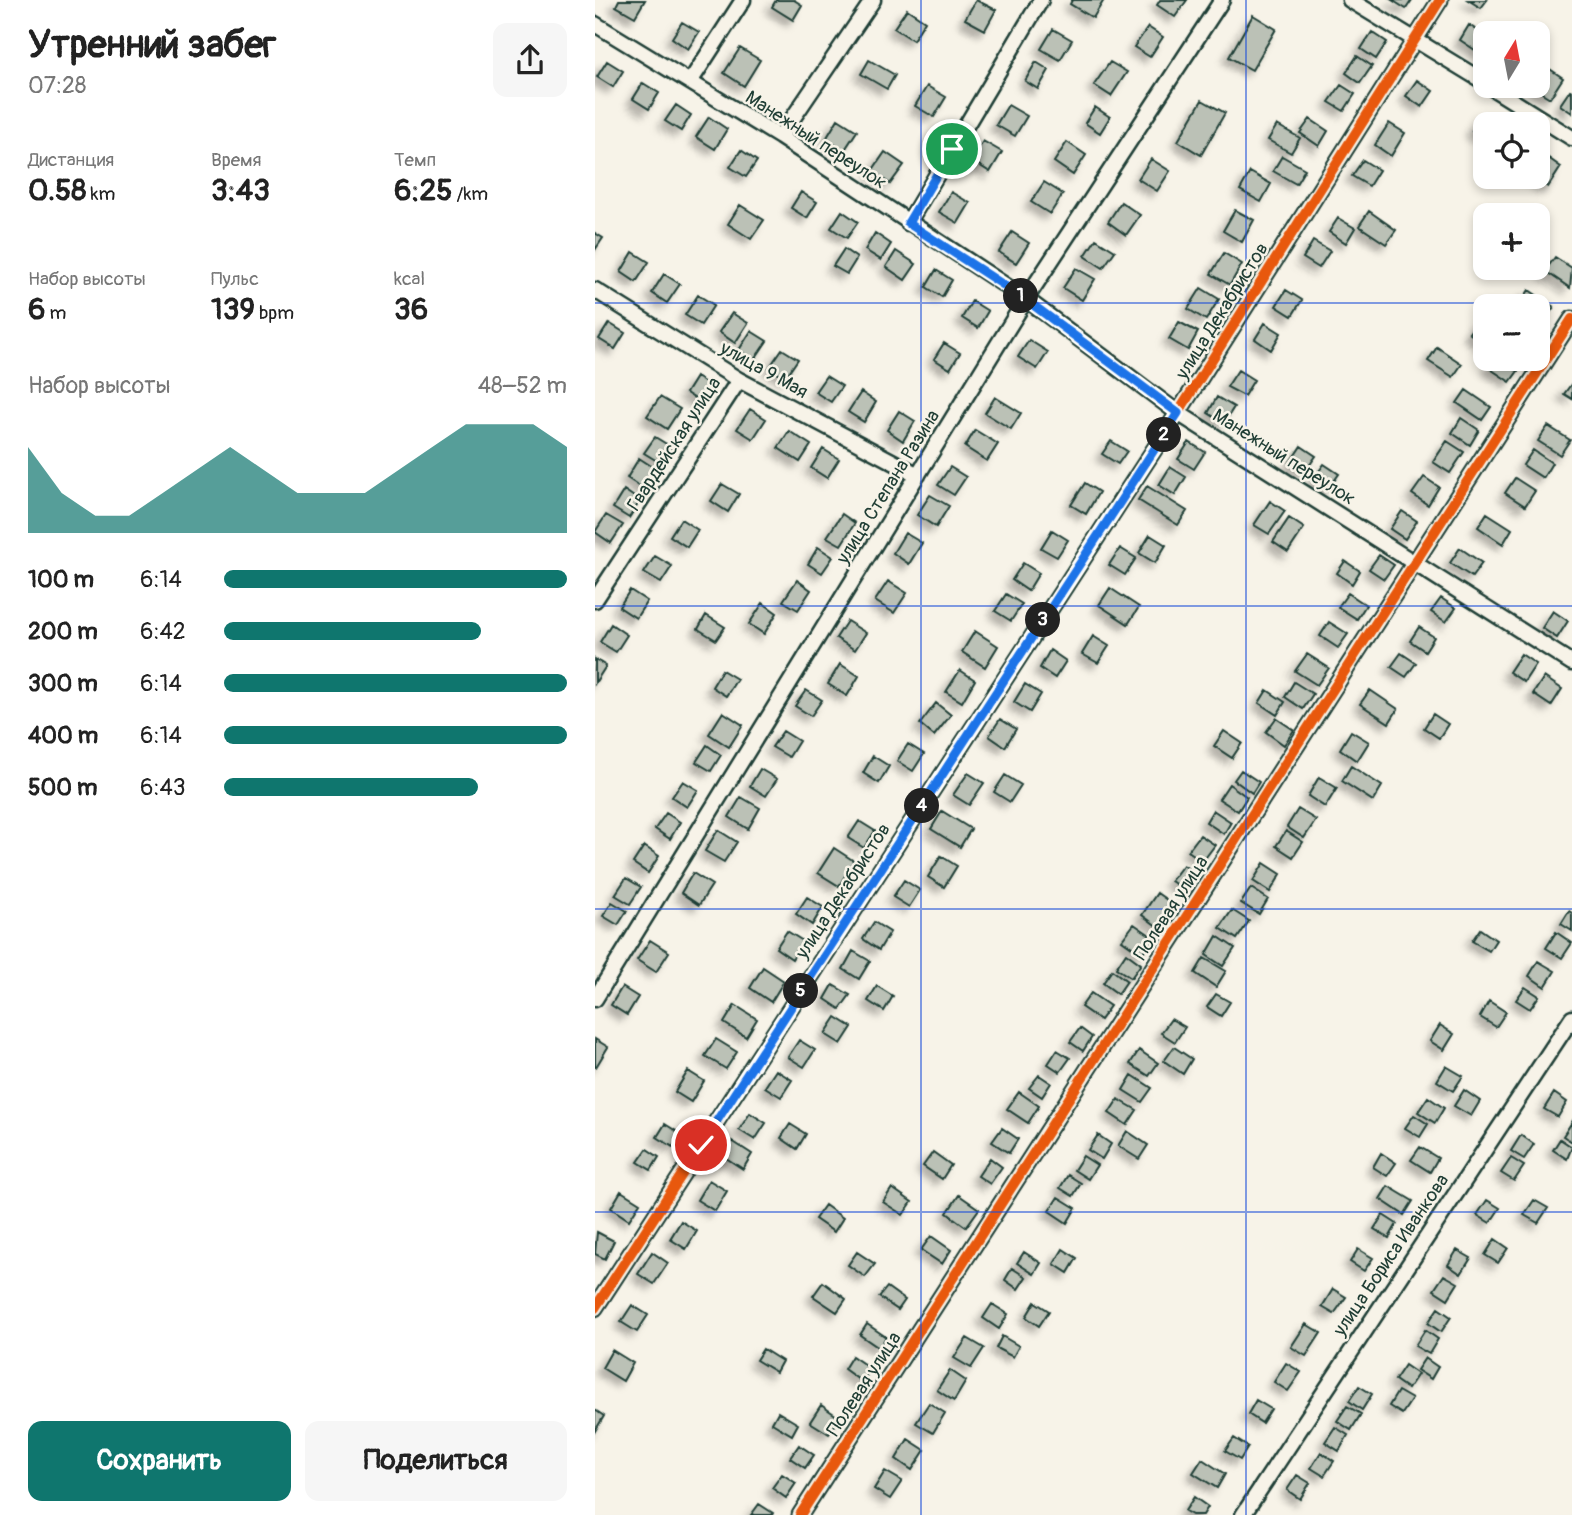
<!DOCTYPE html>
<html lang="ru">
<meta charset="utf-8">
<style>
body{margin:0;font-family:Pangolin,sans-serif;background:#f6f6f6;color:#222;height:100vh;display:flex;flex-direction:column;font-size:26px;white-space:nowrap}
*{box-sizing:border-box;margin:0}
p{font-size:23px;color:#767676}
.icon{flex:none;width:38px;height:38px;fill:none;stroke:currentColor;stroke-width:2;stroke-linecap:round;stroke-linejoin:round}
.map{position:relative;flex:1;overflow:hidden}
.side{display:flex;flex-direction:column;background:#fff;width:595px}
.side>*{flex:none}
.needle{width:46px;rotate:10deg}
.controls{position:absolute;left:878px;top:21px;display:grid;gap:14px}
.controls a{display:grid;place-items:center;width:77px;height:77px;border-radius:14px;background:#fff;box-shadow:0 4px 10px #0003;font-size:35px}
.pin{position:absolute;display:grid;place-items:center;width:60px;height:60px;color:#fff;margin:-30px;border:4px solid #fff;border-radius:50%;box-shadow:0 2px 7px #0007}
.km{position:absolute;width:35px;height:35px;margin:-18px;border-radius:50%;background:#222;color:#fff;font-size:19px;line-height:35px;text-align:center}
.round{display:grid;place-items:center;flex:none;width:74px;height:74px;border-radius:14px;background:#f6f6f6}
.summary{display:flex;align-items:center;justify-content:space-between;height:119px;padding:0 28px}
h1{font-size:38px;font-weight:700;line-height:52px}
.metrics{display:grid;grid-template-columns:repeat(3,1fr);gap:10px;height:119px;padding:7px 28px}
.metrics div{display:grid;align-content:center}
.metrics b{font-size:30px;font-weight:700}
.metrics small{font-size:19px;font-weight:400}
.metrics p{font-size:19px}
.chart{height:196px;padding:14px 28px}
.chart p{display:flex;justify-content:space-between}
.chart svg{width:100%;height:126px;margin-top:7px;fill:#0f766e;opacity:.7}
.action{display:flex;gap:14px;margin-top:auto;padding:14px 28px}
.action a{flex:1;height:80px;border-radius:14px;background:#0f766e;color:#fff;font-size:28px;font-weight:700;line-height:80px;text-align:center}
.action a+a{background:#f6f6f6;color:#222}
ul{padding:0 28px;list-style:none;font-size:23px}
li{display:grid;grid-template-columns:112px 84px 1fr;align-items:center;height:52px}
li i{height:18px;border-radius:9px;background:#0f766e}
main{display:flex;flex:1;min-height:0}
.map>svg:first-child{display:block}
</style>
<main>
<section class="side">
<div class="summary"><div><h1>Утренний забег</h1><p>07:28</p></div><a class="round"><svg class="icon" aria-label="share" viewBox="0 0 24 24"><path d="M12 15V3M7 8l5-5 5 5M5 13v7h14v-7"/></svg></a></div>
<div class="metrics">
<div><p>Дистанция</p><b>0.58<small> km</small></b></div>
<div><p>Время</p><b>3:43</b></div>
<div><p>Темп</p><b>6:25<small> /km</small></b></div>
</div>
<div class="metrics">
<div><p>Набор высоты</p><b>6<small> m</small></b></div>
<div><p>Пульс</p><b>139<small> bpm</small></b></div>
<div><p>kcal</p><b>36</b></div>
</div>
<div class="chart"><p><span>Набор высоты</span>48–52 m</p>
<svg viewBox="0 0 160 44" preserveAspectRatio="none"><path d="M0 44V14L10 30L20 38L30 38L40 30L50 22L60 14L70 22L80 30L90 30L100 30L110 22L120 14L130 6L140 6L150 6L160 14V44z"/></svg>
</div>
<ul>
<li><b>100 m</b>6:14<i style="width:100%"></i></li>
<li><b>200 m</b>6:42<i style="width:75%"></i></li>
<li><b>300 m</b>6:14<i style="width:100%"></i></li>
<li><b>400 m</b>6:14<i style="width:100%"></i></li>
<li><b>500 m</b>6:43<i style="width:74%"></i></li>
</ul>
<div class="action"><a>Сохранить</a><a>Поделиться</a></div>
</section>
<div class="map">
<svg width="977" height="1515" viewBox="0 0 977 1515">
<defs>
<filter id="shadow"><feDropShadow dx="-6" dy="6" stdDeviation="3.5" flood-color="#0004"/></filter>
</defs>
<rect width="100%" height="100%" fill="#f7f3e8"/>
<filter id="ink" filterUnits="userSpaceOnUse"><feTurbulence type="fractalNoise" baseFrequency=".0143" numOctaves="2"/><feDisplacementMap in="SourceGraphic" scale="14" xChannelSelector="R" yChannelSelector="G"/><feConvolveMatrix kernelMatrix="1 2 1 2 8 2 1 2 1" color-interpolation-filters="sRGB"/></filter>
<g filter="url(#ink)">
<!-- building -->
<path fill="#bbc1b6" stroke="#1f3d34" stroke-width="2" filter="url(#shadow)" d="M24,0H50L40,17L21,6Z
M181,0H199L207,5L198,20L177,7Z
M381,0L401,10L390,30L370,19Z
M477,0H509L498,18L475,4Z
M565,0H592L580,17L562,5Z
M797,0H817L811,9Z
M873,0H892L886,8Z
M312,9L330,21L318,40L299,28Z
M658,15L681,29L657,70L634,57Z
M87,22L104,32L93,49L77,38Z
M874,25L891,36V48L886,54L865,40Z
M553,27L568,37L555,57L539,47Z
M458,29L477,40L465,60L446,49Z
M777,32L792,42L781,59L766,49Z
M145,48L165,60L149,86L129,73Z
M762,56L777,66L765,83L751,73Z
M274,60L300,75L292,89L266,74Z
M12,61L28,71L18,87L2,77Z
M441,62L454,70L443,89L430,81Z
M515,62L532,72L516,96L499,85Z
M946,63L968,78L955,98L936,86H943Z
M822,80L838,91L827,107L811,96Z
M48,83L64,93L54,109L38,99Z
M746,85L760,94L749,111L734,102Z
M332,86L351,97L339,117L320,106Z
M975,90L977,91V113L965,105Z
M607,100L630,113L606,155L583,141Z
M81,105L96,115L86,131L70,121Z
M413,105L432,116L420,136L401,125Z
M500,107L515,117L505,133L490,123Z
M888,114L903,123L891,124V140L877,131Z
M114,117L132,129L120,149L101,137Z
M243,119L262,131L249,151L231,139Z
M715,119L733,131L724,146L705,133Z
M794,123L810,133L796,156L780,145Z
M682,125L705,138L696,153L673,140Z
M388,141L407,152L395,172L376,160Z
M472,142L491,155L478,175L459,162Z
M146,150L162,161L151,177L135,167Z
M290,152L309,165L295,184L277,171Z
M687,156L710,169L701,184L678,171Z
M952,157L966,167L953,187L938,177H943V170Z
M556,159L575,171L562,191L543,179Z
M768,160L784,170L774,186L757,176Z
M655,172L676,184L666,202L645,190Z
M449,182L468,194L455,214L436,202Z
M206,192L222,202L212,218L196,208Z
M356,192L375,203L363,223L344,212Z
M526,202L545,215L531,235L513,222Z
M145,205L169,220L156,239L133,224Z
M640,210L659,220L647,242L628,231Z
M247,211L263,222L252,238L236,228Z
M774,211L801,230L791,244L764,226Z
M743,218L760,228L751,243L734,232Z
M417,232L434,243L421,263L404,252Z
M0,233L8,238L0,250Z
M280,233L296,244L286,260L270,250Z
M501,239L520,251L508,268L490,256Z
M718,241L735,251L724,268L708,258Z
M249,249L262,258L252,274L238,266Z
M301,251L321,264L310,280L291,267Z
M38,252L54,262L41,282L26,272Z
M629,253L647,264L635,285L616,274Z
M960,257L977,268L975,288L950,271Z
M481,268L500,279L487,300L468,288Z
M341,270L357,280L347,297L331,287Z
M69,274L85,284L72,303L57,293Z
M606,288L624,299L611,320L593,309Z
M691,290L707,300L697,316L681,306Z
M934,290L959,307L949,321L943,317V306L924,305Z
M103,295L119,305L106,325L90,315Z
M377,301L393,311L383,328L367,318Z
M137,313L153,323L140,343L124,332Z
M884,319L891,324V345L874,333Z
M584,322L603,332L593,350L574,339Z
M14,323L30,333L20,349L4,339Z
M670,323L686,333L676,350L660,339Z
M156,331L172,341L159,360L144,350Z
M434,340L453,352L442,369L423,357Z
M349,343L365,353L355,369L339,359Z
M842,347L867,364L858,377L833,361Z
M187,349L203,359L190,378L174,368Z
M900,359L923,371L915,382L894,368Z
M643,370L659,380L649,396L632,387Z
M231,376L247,386L236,402L220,392Z
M101,377L117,387L107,403L91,393Z
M977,383V399L969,394Z
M871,390L896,407L887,420L862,403Z
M266,392L281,402L269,422L253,412Z
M65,397L85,409L72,429L52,416Z
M400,397L426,413L416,429L390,413Z
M622,397L639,407L629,423L613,413Z
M155,409L171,419L158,439L142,429Z
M304,411L320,421L308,441L292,430Z
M866,418L884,430L875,445L857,433Z
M953,426L975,440L965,455L943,441Z
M380,430L403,444L392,461L370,447Z
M194,431L216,445L205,462L183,448Z
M60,437L78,448L67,464L49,453Z
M516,441L532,451L523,464L507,454Z
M852,441L869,452L855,473L838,462Z
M594,442L610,452L599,469L583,459Z
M706,446L721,456L709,473L694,464Z
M228,449L244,459L232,478L216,468Z
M938,450L957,463L948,478L928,465Z
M44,458L64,471L52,491L32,478Z
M729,464L744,474L732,491L717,481Z
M355,467L371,477L359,495L343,485Z
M575,467L591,477L580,495L564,485Z
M829,477L844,487L833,505L817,494Z
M920,478L940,491L930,506L910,493Z
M490,483L504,492L491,514L476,505Z
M127,484L144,494L133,512L116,501Z
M552,486L592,511L583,525L543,500Z
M29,490L45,501L34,518L18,508Z
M335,495L354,506L341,527L322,515Z
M675,501L690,511L674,534L659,525Z
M807,511L822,521L810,539L795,529Z
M892,513L917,529L908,544L883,527Z
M247,514L260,523L246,545L232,537Z
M11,515L28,525L16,543L0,532Z
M694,518L709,528L693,552L678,542Z
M86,519L103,530L92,547L75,536Z
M457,530L473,540L462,557L446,548Z
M310,533L327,543L314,564L298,553Z
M555,535L571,545L560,563L544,553Z
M223,547L238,557L227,573L213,564Z
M525,548L541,558L530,575L514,565Z
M865,548L887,563L877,577L855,563Z
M784,555L799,565L789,579L774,569Z
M60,556L77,566L66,583L49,573Z
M750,561L765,571L757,584L742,573Z
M428,563L444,573L433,591L417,580Z
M202,580L216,590L203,610L188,601Z
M293,581L312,593L299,613L280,601Z
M515,588L544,607L533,624L504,605Z
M35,590L52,601L41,618L24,607Z
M753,593L771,605L762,619L743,607Z
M411,594L427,604L416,621L400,611Z
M846,598L861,608L851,622L836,612Z
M168,603L182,613L169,634L154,624Z
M958,611L973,621L962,638L947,628Z
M111,615L130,627L121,640L103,629Z
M252,621L271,633L260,650L241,638Z
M734,622L753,634L743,648L725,636Z
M16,624L32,635L21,652L5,642Z
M824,627L839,637L830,651L815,641Z
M380,631L403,646L390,667L367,652Z
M498,636L514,646L503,663L487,654Z
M455,650L471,661L460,678L445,668Z
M806,653L821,663L811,677L796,667Z
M712,654L734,668L722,685L700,671Z
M926,654L941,664L929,682L914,672Z
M0,659L11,666L0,683Z
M245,664L264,676L252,696L233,684Z
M127,670L142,679L131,696L117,687Z
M365,670L380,680L367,702L351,692Z
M949,677L967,689L956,706L938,694Z
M699,682L718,694L708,709L690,697Z
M430,684L446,694L435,712L419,702Z
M211,690L227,700L216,716L200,706Z
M672,690L690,702L682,715L664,703Z
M775,690L803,709L794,723L765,704Z
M341,703L356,715L339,736L325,724Z
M128,712L148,725L134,747L114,734Z
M838,714L853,724L844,738L829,728Z
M681,718L699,730L689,745L671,732Z
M405,719L421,729L410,747L394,736Z
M188,731L204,741L194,757L177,747Z
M629,731L647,743L637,758L619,746Z
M756,731L774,742L762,761L745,749Z
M313,744L329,754L318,771L302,761Z
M112,745L126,755L116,771L101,762Z
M278,756L294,766L284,783L268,773Z
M756,766L787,786L778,801L747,781Z
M165,769L182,779L171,796L155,786Z
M646,770L664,782L657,793L639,780Z
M373,773L389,783L374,805L358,795Z
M410,775L426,785L415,802L399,792Z
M724,777L742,788L730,807L713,796Z
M88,781L103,790L92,807L77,797Z
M634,784L652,797L643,811L624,799Z
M146,797L165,808L153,829L134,817Z
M703,809L721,820L709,838L692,827Z
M618,810L636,822L629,834L611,822Z
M347,811L376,829L365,847L336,829Z
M71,813L85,822L75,839L60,829Z
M264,821L280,831L269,848L253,838Z
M123,830L142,842L129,862L110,851Z
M691,831L708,842L698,857L681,846Z
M605,835L620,845L608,861L593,851Z
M49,846L64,856L53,873L38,863Z
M239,848L259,861L244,886L223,873Z
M346,856L362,866L349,887L333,877Z
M669,863L686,874L675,892L658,881Z
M588,865L603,875L591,891L576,881Z
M98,873L117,885L104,905L86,893Z
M31,878L46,887L35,904L20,895Z
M309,880L325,890L314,907L298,897Z
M656,888L673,899L664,914L646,903Z
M562,893L582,907L566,929L547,915Z
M212,897L228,907L217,925L201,914Z
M17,902L32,911L23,925L8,916Z
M637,910L654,921L642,939L625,928Z
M974,911L977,913V931L966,924Z
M279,922L295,932L284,950L268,939Z
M539,924L558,937L547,954L527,940Z
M885,929L901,940L894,951L877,941Z
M192,931L208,941L197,959L181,948Z
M961,932L977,943L967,958L951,948Z
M622,936L640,948L628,966L611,955Z
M55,940L74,952L61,972L42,960Z
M258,951L275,961L264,979L248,969Z
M531,953L546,964L536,978L521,968Z
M609,958L631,971L621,987L600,973Z
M943,961L960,971L950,987L934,976Z
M168,967L189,981L176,1002L155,988Z
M517,970L532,981L523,994L508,983Z
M238,985L255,995L245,1009L230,999Z
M282,986L298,996L289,1011L273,1001Z
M27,987L43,997L32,1015L16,1005Z
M930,987L944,996L935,1009L921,1000Z
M496,993L515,1006L505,1020L486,1007Z
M621,994L635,1002L626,1016L612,1007Z
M894,1001L911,1012L901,1027L885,1017Z
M140,1005L162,1019L151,1037L129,1023Z
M241,1017L257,1027L246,1044L230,1034Z
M576,1019L590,1027L580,1042L566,1033Z
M845,1025L859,1034L849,1050L835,1041Z
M485,1028L497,1037L488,1051L475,1042Z
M0,1039L13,1047L1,1067H0Z
M121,1039L142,1052L131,1069L110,1056Z
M204,1040L220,1050L209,1067L193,1057Z
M579,1047L597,1059L588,1074L569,1061Z
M462,1050L475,1058L465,1072L453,1064Z
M544,1050L563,1063L554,1076L535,1064Z
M851,1066L868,1076L858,1091L842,1081Z
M181,1070L197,1080L186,1097L170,1087Z
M93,1071L109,1081L96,1102L80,1092Z
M444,1075L456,1083L447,1097L434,1088Z
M537,1075L557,1088L547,1102L528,1090Z
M869,1090L885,1101L876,1116L859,1106Z
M424,1092L444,1106L433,1123L412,1109Z
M959,1093L972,1102L963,1117L949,1109Z
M833,1097L849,1108L840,1123L823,1112Z
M523,1099L542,1110L532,1125L514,1113Z
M155,1113L171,1123L160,1140L144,1130Z
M819,1115L833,1124L825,1137L810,1128Z
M977,1122V1142L968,1136Z
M70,1124L86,1134L78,1147L62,1137Z
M195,1124L211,1134L202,1149L186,1138Z
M407,1128L423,1139L414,1153L397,1142Z
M532,1131L553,1145L544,1159L523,1146Z
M503,1135L516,1144L507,1159L493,1150Z
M926,1135L939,1144L929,1159L916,1151Z
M965,1139L977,1147L972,1159L958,1150Z
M137,1141L157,1154L148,1169L128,1156Z
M825,1147L843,1158L835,1172L816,1160Z
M52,1149L64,1157L56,1170L43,1162Z
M338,1152L356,1165L347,1179L328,1166Z
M786,1153L801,1163L792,1176L778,1167Z
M488,1156L502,1165L493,1179L479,1170Z
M395,1158L407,1167L395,1184L383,1176Z
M916,1158L929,1166L919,1181L906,1173Z
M473,1175L486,1183L478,1196L465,1188Z
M114,1180L132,1191L120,1211L102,1200Z
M793,1186L818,1201L809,1215L785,1199Z
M297,1188L317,1202L308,1215L288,1202Z
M26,1191L45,1203L34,1220L16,1208Z
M364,1195L384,1209L371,1227L352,1213Z
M463,1197L481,1208L472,1223L454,1211Z
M892,1200L905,1208L895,1223L882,1215Z
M939,1200L953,1208L943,1223L929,1215Z
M230,1205L248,1218L239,1232L220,1219Z
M788,1215L802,1224L794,1238L779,1229Z
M86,1221L102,1231L91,1249L75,1239Z
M2,1232L19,1241L10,1259L0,1254Z
M336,1236L356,1250L347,1264L326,1250Z
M900,1239L913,1248L903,1263L890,1255Z
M468,1249L482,1258L473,1273L459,1264Z
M763,1249L778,1258L769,1271L755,1262Z
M862,1250L876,1258L866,1274L853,1265Z
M57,1252L73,1263L59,1284L43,1274Z
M262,1252L280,1264L270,1277L253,1265Z
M429,1252L446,1263L439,1274L422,1263Z
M417,1268L431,1277L423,1289L410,1280Z
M849,1275L863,1283L853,1299L839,1290Z
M228,1282L251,1299L242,1312L218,1296Z
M292,1287L310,1300L303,1310L284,1297Z
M738,1289L751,1297L739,1314L727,1307Z
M440,1302L454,1311L444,1326L431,1317Z
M397,1304L413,1314L404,1329L388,1318Z
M37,1305L53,1315L42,1332L26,1322Z
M843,1308L856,1317L846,1332L833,1323Z
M272,1324L291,1337L284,1348L265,1335Z
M711,1324L726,1333L711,1356L696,1347Z
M830,1330L843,1339L834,1354L820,1346Z
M407,1336L424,1346L418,1357L401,1348Z
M372,1338L389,1348L376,1368L359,1358Z
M168,1349L187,1361L181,1372L161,1360Z
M17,1350L38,1363L28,1381L7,1368Z
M257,1356L276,1369L267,1382L249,1369Z
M830,1358L843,1367L836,1379L822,1370Z
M691,1363L706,1372L693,1391L679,1382Z
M810,1365L823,1374L813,1389L800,1380Z
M355,1370L371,1381L359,1401L342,1390Z
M764,1386L777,1394L767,1410L754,1401Z
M803,1391L817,1399L807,1414L794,1406Z
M661,1400L676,1409L667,1423L653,1414Z
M334,1403L350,1413L338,1433L321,1423Z
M226,1405L245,1418L234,1434L215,1422Z
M752,1406L766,1414L756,1430L742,1421Z
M0,1410L9,1416L0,1431Z
M183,1412L203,1424L197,1435L177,1423Z
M740,1427L753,1435L744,1451L730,1442Z
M639,1438L653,1447L645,1460L630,1451Z
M313,1439L330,1450L317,1470L301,1459Z
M204,1445L219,1455L210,1468L195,1458Z
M726,1452L739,1461L729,1476L716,1468Z
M607,1459L630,1474L622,1488L598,1473Z
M290,1471L307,1481L295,1499L279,1489Z
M187,1474L201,1483L191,1498L177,1488Z
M702,1475L715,1483L705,1499L692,1490Z
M599,1497L613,1507L608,1515H597L590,1511Z
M164,1504L178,1513L177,1515H156Z"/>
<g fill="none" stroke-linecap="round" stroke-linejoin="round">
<defs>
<path id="minor" d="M755,0L891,83
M0,24L185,137L431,299L583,413L977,663
M95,82L148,0
M894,86L977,138
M185,137L278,0
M313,223L446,0
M0,290L144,380L323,475
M0,600L144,380
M0,999L431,299L627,0
M0,1308L583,413L845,0
M205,1515L977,319
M648,1515L977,1018"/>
</defs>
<!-- minor casing -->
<use href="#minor" stroke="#1f3d34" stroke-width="19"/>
<!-- minor -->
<use href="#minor" stroke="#f7f3e8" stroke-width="14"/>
<defs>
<path id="cycleway" d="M0,1308L583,413L845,0
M205,1515L977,319"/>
</defs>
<!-- cycleway casing -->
<use href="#cycleway" stroke="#f7f3e8" stroke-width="15"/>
<!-- cycleway -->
<use href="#cycleway" stroke="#e8590c" stroke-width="10"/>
</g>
</g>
<g fill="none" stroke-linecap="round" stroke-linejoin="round" filter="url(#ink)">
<defs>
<path id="route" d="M106,1145L583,413L430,299L313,223L357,149"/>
</defs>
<!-- route casing -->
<use href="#route" stroke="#fff" stroke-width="14"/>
<!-- route -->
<use href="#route" stroke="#1a73e8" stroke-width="9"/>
</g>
<!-- grid -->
<path fill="none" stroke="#1d4ed8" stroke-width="2" stroke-opacity="0.55" d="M326,0V1515M651,0V1515M0,303H977M0,606H977M0,909H977M0,1212H977"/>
<g text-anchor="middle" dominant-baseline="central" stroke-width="5" stroke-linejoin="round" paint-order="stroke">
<!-- street labels -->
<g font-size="19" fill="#1f3d34" stroke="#f7f3e8">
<text transform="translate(221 140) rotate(33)">Манежный переулок</text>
<text transform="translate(627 311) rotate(-58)">улица Декабристов</text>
<text transform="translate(169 370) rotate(29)">улица 9 Мая</text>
<text transform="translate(79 444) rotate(-57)">Гвардейская улица</text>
<text transform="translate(689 457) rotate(32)">Манежный переулок</text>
<text transform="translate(293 487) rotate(-58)">улица Степана Разина</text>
<text transform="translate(248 891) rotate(-57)">улица Декабристов</text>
<text transform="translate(576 908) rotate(-57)">Полевая улица</text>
<text transform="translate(796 1255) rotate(-56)">улица Бориса Иванкова</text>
<text transform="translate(269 1384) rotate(-57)">Полевая улица</text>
</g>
</g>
</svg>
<div class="controls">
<a><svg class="needle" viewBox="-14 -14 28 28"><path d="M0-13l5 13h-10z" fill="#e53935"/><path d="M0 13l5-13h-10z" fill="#767676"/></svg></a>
<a><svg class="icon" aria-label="locate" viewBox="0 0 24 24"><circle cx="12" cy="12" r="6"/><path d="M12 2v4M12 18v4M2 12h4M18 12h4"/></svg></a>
<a>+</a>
<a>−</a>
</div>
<div class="pin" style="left:357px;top:149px;background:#1e9e55"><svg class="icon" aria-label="arrive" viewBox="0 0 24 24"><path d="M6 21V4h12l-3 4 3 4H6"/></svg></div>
<div class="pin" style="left:106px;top:1145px;background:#d93025"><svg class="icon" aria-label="check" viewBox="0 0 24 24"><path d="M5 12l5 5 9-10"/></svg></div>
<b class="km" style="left:426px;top:296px">1</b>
<b class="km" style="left:569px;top:435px">2</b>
<b class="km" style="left:448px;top:620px">3</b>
<b class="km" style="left:327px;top:806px">4</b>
<b class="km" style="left:206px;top:991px">5</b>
</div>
</main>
